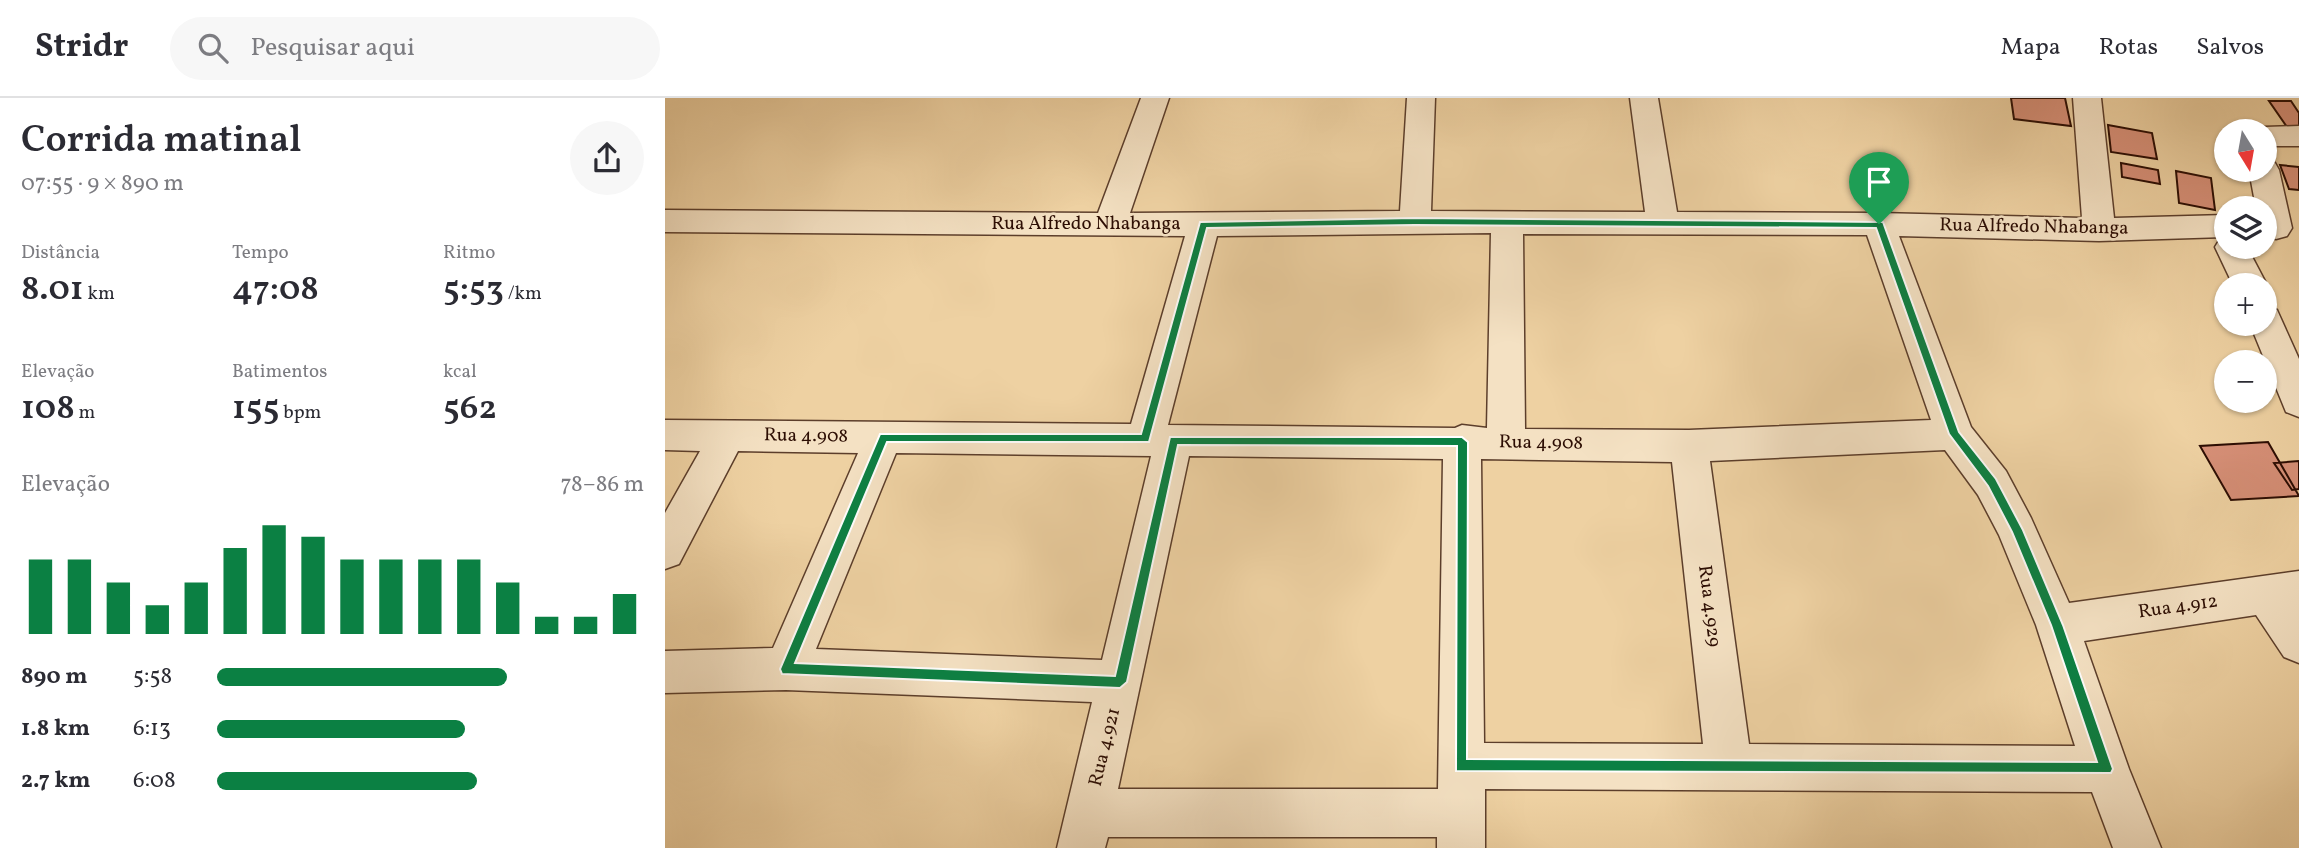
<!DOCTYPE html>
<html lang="pt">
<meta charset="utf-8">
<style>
body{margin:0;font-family:Vollkorn,serif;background:#f7f7f7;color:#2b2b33;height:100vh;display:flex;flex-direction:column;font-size:26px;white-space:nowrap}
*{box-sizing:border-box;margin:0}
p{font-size:23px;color:#7c7c81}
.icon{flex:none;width:38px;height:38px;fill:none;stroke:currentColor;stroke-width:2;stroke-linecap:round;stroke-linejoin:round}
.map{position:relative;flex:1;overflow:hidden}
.panel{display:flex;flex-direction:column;background:#fff;width:665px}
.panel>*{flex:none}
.needle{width:46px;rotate:169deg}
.buttons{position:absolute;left:1549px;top:21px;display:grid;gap:14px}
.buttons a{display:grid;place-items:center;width:63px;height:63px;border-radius:50%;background:#fff;box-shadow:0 2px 5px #0004;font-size:35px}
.pin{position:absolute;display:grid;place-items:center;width:60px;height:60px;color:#fff;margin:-72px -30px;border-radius:50% 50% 50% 0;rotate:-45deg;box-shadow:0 0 7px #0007}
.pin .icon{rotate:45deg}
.round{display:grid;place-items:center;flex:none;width:74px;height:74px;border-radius:37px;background:#f7f7f7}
.head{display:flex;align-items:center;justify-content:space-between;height:119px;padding:0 21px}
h1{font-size:38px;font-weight:600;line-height:52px}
.stats{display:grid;grid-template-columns:repeat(3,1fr);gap:10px;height:119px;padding:7px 21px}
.stats div{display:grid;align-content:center}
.stats b{font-size:35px;font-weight:600}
.stats small{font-size:19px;font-weight:400}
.stats p{font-size:19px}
.chart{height:196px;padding:14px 21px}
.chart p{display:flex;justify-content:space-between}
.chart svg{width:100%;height:126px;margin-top:7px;stroke:#0b8043;stroke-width:6}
ul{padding:0 21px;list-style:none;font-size:23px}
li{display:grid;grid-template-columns:112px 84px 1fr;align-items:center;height:52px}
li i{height:18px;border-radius:9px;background:#0b8043}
header{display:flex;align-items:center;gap:42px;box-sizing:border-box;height:98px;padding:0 35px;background:#fff;border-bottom:2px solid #e1e1e2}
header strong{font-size:33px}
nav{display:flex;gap:38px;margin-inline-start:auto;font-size:24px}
.search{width:490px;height:63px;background:#f7f7f7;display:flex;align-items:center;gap:18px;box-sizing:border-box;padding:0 24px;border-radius:38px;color:#7c7c81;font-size:26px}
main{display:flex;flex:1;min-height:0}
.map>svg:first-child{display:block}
</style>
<header>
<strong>Stridr</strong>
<div class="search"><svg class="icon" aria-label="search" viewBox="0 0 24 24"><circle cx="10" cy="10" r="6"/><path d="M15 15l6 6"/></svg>Pesquisar aqui</div>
<nav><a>Mapa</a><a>Rotas</a><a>Salvos</a></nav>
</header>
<main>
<section class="panel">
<div class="head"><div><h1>Corrida matinal</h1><p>07:55 · 9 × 890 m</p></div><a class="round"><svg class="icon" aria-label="share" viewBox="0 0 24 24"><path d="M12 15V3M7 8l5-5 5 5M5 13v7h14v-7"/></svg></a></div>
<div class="stats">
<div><p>Distância</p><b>8.01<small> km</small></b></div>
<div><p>Tempo</p><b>47:08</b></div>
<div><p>Ritmo</p><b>5:53<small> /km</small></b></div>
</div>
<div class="stats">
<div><p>Elevação</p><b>108<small> m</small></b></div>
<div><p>Batimentos</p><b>155<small> bpm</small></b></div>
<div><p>kcal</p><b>562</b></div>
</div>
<div class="chart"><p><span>Elevação</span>78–86 m</p>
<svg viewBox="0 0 160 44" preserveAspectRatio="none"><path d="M5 44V18M15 44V18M25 44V26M35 44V34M45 44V26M55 44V14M65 44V6M75 44V10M85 44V18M95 44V18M105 44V18M115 44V18M125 44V26M135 44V38M145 44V38M155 44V30"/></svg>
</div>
<ul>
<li><b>890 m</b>5:58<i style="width:68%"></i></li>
<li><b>1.8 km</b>6:13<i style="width:58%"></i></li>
<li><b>2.7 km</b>6:08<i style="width:61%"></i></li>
</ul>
</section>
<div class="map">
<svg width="1634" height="750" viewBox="0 0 1634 750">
<rect width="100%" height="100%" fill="#eed1a2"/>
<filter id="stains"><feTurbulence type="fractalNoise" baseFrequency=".00286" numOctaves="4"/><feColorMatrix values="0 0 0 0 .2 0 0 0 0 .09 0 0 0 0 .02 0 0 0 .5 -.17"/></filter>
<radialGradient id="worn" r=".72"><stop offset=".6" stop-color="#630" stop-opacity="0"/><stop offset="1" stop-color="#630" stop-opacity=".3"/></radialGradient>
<!-- building -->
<path fill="#d68f77" stroke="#2c0d03" stroke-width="2" d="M1346,0H1400L1406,28L1349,21Z
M1604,3H1626L1634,15V29H1622Z
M1443,27L1487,35L1492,61L1446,54Z
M1456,65L1493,72L1495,86L1457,79Z
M1615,67L1634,69V92L1624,91Z
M1511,73L1546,80L1550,112L1514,105Z
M1603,344L1634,398L1566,402L1535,348Z
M1634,363V391L1627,392L1609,365Z"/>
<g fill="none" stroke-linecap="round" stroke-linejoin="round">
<defs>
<path id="minor" d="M476,0H504L465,115L735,113L742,0H770L766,113L980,114L965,0H993L1012,114L1214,115L1417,120L1408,0H1436L1449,120L1561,117V149H1582L1602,187L1600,191V187H1568L1550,149L1555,141L1560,139L1434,143L1234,138L1306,329L1341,373L1366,420L1404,505L1634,473V565L1619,559L1591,517L1419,543L1464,671L1496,750H1448L1427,694L820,691V750H772V739H443L440,750H392L427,604L121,592L0,595V553L108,550L193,355L73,353L14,466L0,471V415L35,353L0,352V322L466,326L520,138L0,134V112L433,115ZM826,135L822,330L797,327L790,330L503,327L552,138ZM858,136L1202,137L1266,322L1024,332L860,331ZM1280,352L1313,397L1334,437L1371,527L1410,648L1084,646L1045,363ZM231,355L486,358L437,562L151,551ZM524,358L778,361L773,691H453ZM816,361L1007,364L1038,646L819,645Z
M1634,28V48H1600V33H1589L1600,29Z
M1600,62L1610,65L1614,72L1627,130L1622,138L1611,141L1600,138V110H1591L1584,72H1600Z
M1600,208L1612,212L1634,261V319L1621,314L1585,226H1600Z"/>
</defs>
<!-- minor casing -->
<use href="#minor" stroke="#5c3e2b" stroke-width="3"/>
<!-- minor -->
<use href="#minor" fill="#f4e1c3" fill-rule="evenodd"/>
</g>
<!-- route -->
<path fill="#0b8043" stroke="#fff" stroke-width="2" fill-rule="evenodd" d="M750,120L1218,124L1294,334L1331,381L1358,432L1398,527L1448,671L1446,675L791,673L792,348L513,347L462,584L455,590L117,576L115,571L215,336H476L535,124ZM750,127L1211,130L1284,336L1323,388L1347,434L1386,527L1432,664L802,661L803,344L797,339H505L450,578L130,565L222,344H484L542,130Z"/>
<g text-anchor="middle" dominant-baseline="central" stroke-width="5" stroke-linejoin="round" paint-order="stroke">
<!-- street labels -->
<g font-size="19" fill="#2c0d03" stroke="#f4e1c3">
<text x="421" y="126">Rua Alfredo Nhabanga</text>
<text transform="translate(1369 129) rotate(1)">Rua Alfredo Nhabanga</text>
<text transform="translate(141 338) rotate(1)">Rua 4.908</text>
<text transform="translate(876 345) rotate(1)">Rua 4.908</text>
<text transform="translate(1044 508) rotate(83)">Rua 4.929</text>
<text transform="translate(1513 509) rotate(-8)">Rua 4.912</text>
<text transform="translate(440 649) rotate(-76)">Rua 4.921</text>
</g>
</g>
<rect width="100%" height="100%" filter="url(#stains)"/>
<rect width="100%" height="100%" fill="url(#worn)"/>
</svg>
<div class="buttons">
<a><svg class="needle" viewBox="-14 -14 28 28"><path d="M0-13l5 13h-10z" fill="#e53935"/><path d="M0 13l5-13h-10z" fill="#7c7c81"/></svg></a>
<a><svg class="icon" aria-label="layers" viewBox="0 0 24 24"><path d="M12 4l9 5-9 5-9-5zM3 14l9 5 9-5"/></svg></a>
<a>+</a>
<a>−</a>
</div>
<div class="pin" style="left:1214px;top:126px;background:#1e9e55"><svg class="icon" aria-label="arrive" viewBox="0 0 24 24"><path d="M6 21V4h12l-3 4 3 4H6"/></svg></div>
</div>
</main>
